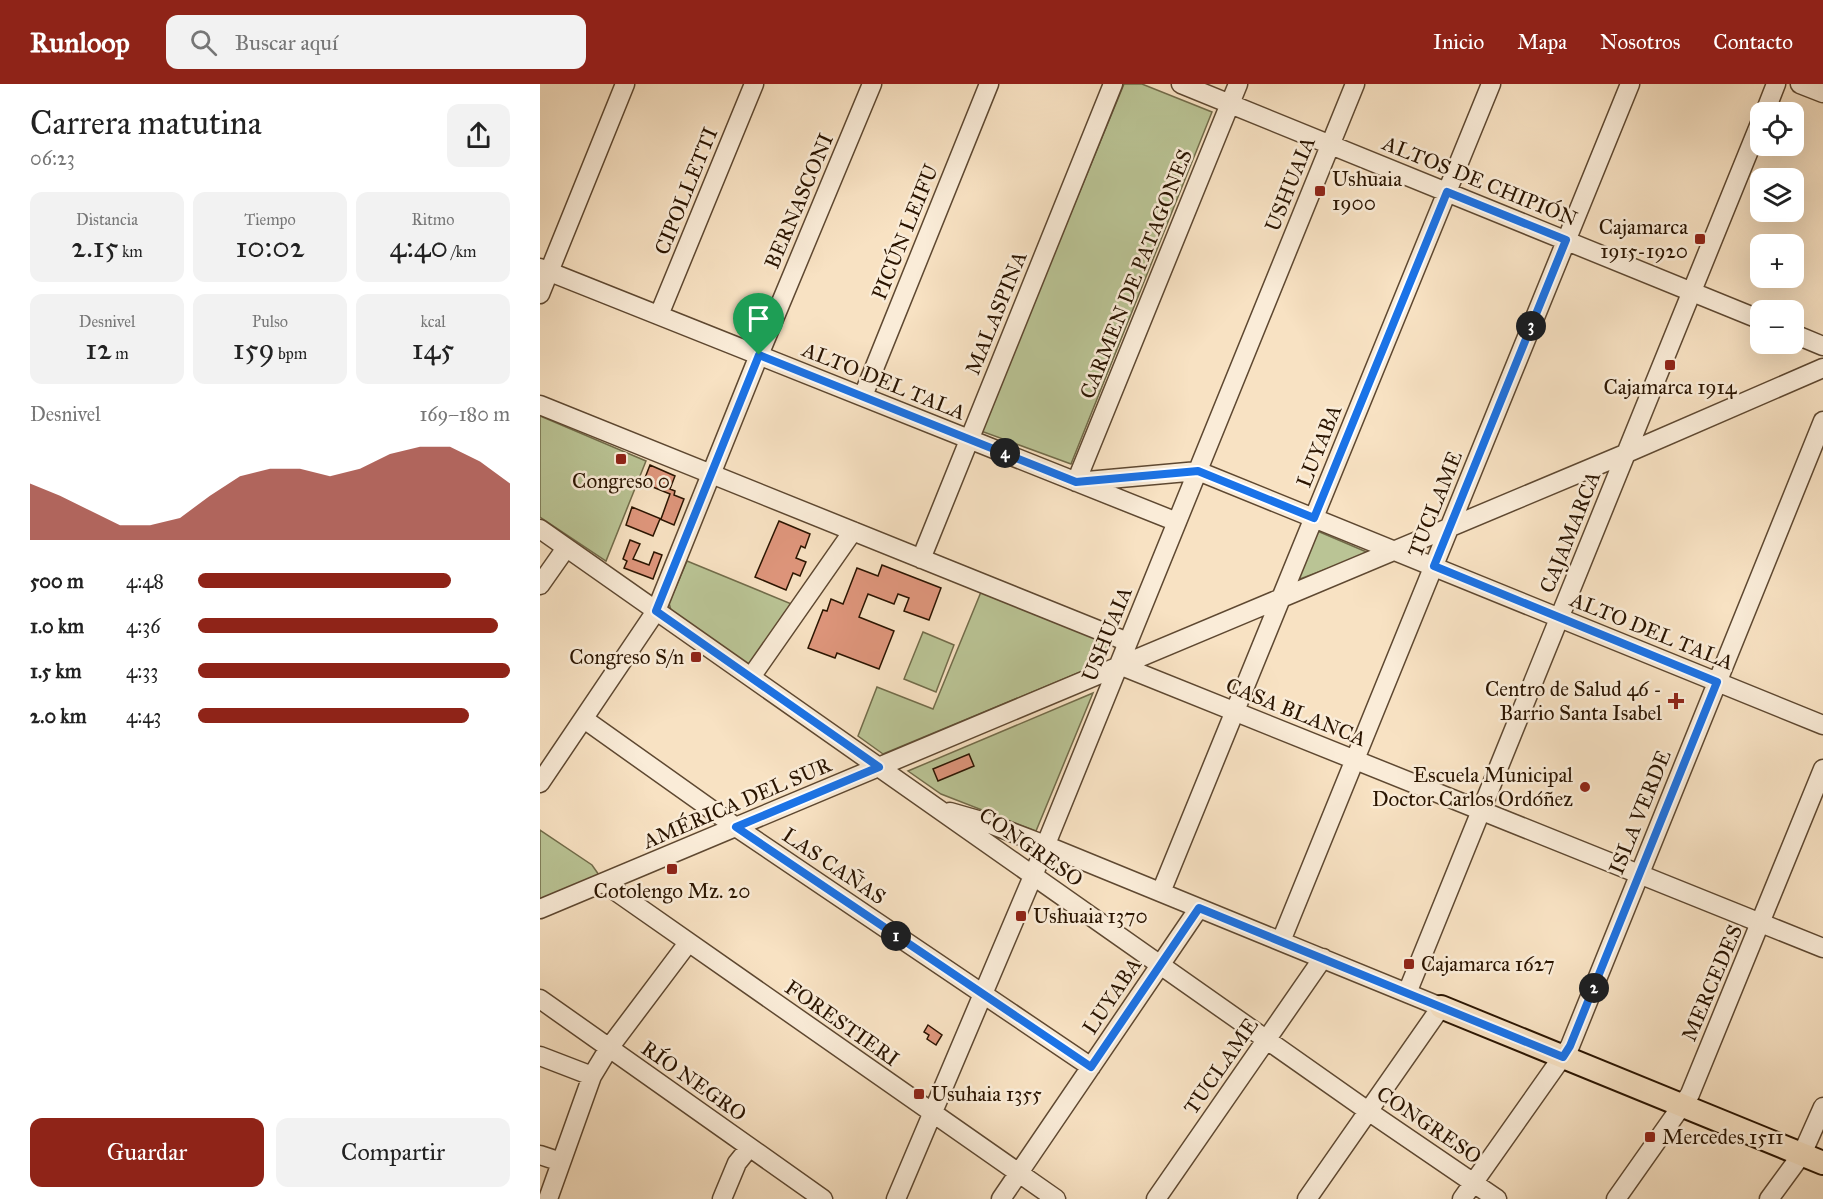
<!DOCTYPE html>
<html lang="es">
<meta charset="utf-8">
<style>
body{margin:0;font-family:"IM FELL Great Primer",serif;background:#f2f2f2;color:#222;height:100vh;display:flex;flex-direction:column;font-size:22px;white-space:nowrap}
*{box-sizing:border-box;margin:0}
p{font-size:20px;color:#767676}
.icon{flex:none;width:33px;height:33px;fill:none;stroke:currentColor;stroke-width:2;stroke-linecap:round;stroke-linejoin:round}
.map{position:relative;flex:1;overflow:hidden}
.side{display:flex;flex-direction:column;background:#fff;width:540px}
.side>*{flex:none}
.tools{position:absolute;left:1210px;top:18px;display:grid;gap:12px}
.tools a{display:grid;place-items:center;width:54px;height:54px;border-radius:12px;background:#fff;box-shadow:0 6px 24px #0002;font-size:30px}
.pin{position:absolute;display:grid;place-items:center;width:51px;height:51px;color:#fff;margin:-62px -26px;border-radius:50% 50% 50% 0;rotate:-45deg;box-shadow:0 0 6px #0007}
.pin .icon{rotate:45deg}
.km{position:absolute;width:30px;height:30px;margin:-15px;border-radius:50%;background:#222;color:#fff;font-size:16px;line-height:30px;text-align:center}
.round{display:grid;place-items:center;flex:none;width:63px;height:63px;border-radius:12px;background:#f2f2f2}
.overview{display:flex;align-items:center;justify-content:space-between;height:102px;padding:0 30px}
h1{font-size:33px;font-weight:600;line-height:45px}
.metrics{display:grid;grid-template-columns:repeat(3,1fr);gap:9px;height:102px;padding:6px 30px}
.metrics div{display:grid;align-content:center;border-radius:12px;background:#f2f2f2;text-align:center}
.metrics b{font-size:30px;font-weight:600}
.metrics small{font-size:16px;font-weight:400}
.metrics p{font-size:16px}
.chart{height:168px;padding:12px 30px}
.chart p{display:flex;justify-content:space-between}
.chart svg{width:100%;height:108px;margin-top:6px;fill:#8f2418;opacity:.7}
.primary-button{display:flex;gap:12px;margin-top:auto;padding:12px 30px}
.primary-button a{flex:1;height:69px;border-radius:12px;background:#8f2418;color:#fff;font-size:24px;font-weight:600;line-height:69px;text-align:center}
.primary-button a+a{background:#f2f2f2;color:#222}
ul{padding:0 30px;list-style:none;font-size:20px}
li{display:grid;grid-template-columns:96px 72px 1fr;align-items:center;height:45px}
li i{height:15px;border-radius:8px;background:#8f2418}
header{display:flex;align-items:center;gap:36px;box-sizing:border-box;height:84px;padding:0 30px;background:#8f2418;color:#fff}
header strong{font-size:28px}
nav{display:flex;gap:33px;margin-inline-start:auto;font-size:21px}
.search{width:420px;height:54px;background:#f2f2f2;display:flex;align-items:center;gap:15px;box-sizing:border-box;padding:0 21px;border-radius:12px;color:#767676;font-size:22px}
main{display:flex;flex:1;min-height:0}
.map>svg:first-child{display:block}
</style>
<header>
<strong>Runloop</strong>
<div class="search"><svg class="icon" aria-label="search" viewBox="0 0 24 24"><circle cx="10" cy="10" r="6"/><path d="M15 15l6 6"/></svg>Buscar aquí</div>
<nav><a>Inicio</a><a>Mapa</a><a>Nosotros</a><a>Contacto</a></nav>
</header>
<main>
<section class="side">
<div class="overview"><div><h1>Carrera matutina</h1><p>06:23</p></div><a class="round"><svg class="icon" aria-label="share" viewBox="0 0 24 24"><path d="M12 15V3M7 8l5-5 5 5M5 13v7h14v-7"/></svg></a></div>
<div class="metrics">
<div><p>Distancia</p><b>2.15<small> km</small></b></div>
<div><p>Tiempo</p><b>10:02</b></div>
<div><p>Ritmo</p><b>4:40<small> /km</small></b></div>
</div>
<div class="metrics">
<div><p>Desnivel</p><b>12<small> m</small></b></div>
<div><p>Pulso</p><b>159<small> bpm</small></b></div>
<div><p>kcal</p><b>145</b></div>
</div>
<div class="chart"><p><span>Desnivel</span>169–180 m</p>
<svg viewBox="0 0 160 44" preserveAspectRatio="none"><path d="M0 44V21L10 26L20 32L30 38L40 38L50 35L60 26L70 18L80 15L90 15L100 18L110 15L120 9L130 6L140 6L150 12L160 21V44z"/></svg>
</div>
<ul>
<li><b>500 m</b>4:48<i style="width:81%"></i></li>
<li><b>1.0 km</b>4:36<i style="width:96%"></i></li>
<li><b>1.5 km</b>4:33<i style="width:100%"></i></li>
<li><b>2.0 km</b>4:43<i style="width:87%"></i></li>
</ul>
<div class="primary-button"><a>Guardar</a><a>Compartir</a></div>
</section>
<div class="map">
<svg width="1283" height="1115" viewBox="0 0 1283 1115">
<rect width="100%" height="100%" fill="#f8e2c3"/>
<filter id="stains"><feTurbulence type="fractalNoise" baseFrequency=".00333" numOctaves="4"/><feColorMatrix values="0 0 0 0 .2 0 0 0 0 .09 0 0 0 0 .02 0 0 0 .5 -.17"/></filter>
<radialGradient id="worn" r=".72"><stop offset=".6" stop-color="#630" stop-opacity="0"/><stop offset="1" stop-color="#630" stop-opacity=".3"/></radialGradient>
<!-- park -->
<path fill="#bac495" stroke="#726c4a" stroke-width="1.5" d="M584,0H602L672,28L531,380L441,347Z
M0,332L106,377L66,477L0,433Z
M775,446L829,469L752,498Z
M147,477L254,521L215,578L206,581L132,530L129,519Z
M441,508L570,560L562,579L343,670L318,652L337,603L393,625Z
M383,548L414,561L396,608L364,595Z
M553,609L496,747L401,710L368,687Z
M0,746L52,781L59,791L0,815Z"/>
<!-- building -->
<path fill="#df967c" stroke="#2a1400" stroke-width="1.5" d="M110,381L135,392L130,405L135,407L134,411L144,415L134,441L120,435L113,452L86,441L92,423L121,435L130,410L103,399Z
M239,437L270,450L265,464L261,462L256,474L266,478L260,492L253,489L246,506L215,493Z
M90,456L100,460L93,475L109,481L114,468L122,471L113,495L84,484L87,477L83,475Z
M342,481L401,504L389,536L364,527L369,514L358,510L354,520L328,510L319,533L354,547L339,585L297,569L295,574L268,564L283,526L287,527L291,515L303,520L317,484L338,492Z
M429,670L434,682L398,697L393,685Z
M388,941L402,951L396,961L387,955L389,951L384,948Z"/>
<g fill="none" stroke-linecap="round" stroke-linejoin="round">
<defs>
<path id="minor" d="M641,0L1221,236
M698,0L536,398L658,387L1283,641
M1260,0L1283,9
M1225,28L1236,0
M0,184L637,438
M0,210L85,0
M119,231L214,0
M1254,250L1283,262
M323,312L449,0
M0,321L588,558
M0,445L828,1027L957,1115
M381,475L573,0
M0,501L26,464
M579,581L1283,864
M211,593L313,447
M44,635L196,743L551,983
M0,699L116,527L219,271L332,0
M410,728L445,738L505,761L901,923L767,1115
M64,799L516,1115
M621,808L951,0
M0,825L1087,369L1283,284
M741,857L1090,0
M867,909L1221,37
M0,915L283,1115
M0,972L52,992
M0,1071L21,1078
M8,1115L52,992L69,964L148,859
M182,1115L197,1079L209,1064
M356,1115L493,792L815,0
M461,1115L659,824
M616,1115L783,874
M922,1115L1030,962L1283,337
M1076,1115L1150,1010L1283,685
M1229,1115L1262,1070L1283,1023"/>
<path id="major" d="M901,923L1283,1079"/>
</defs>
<!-- minor casing -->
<use href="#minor" stroke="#5e4831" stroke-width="21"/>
<!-- major casing -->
<use href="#major" stroke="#2a1400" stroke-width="26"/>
<!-- minor -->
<use href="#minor" stroke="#faecd8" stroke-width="18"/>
<!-- major -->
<use href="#major" stroke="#f8e2c3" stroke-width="22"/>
</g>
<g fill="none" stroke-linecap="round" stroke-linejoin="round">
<defs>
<path id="route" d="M907,108L1026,156L894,482L1177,598L1030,962L1023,973L659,824L551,983L196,743L339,683L116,527L219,271L536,398L658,387L774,434Z"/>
</defs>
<!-- route casing -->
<use href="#route" stroke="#fff" stroke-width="12"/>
<!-- route -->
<use href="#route" stroke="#1a73e8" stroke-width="8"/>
</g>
<!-- markers -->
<g fill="#8f2418" stroke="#faecd8" stroke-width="2">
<rect x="774" y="101" width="12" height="12" rx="3"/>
<rect x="1154" y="149" width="12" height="12" rx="3"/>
<rect x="1124" y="275" width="12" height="12" rx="3"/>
<rect x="75" y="369" width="12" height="12" rx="3"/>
<rect x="150" y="567" width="12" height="12" rx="3"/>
<path d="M1133 608h6v6h6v6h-6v6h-6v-6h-6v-6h6z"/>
<circle cx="1045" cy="703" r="6"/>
<rect x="126" y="779" width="12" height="12" rx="3"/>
<rect x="475" y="826" width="12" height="12" rx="3"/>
<rect x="863" y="874" width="12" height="12" rx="3"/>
<rect x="373" y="1004" width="12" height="12" rx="3"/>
<rect x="1104" y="1047" width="12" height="12" rx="3"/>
</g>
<g text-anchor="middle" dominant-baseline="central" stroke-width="5" stroke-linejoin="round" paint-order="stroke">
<!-- poi labels -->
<g font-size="21" fill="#2a1400" stroke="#faecd8" text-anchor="start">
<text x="792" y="95">Ushuaia<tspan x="792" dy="24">1900</tspan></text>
<text x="1148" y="143" text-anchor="end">Cajamarca<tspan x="1148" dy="24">1915-1920</tspan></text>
<text x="1130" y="303" text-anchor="middle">Cajamarca 1914</text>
<text x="81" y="397" text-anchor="middle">Congreso 0</text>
<text x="144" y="573" text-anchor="end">Congreso S/n</text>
<text x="1122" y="605" text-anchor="end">Centro de Salud 46 -<tspan x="1122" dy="24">Barrio Santa Isabel</tspan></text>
<text x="1033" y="691" text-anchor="end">Escuela Municipal<tspan x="1033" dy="24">Doctor Carlos Ordóñez</tspan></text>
<text x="132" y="807" text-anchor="middle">Cotolengo Mz. 20</text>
<text x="493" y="832">Ushuaia 1370</text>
<text x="881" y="880">Cajamarca 1627</text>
<text x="391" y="1010">Usuhaia 1355</text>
<text x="1122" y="1053">Mercedes 1511</text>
</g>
<!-- street labels -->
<g font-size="21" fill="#2a1400" stroke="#faecd8">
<text transform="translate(940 97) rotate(22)">ALTOS DE CHIPIÓN</text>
<text transform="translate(750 100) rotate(-68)">USHUAIA</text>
<text transform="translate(146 107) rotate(-68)">CIPOLLETTI</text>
<text transform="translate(259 117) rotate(-67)">BERNASCONI</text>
<text transform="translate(365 148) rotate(-68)">PICÚN LEIFU</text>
<text transform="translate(596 190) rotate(-68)">CARMEN DE PATAGONES</text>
<text transform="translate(456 229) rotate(-68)">MALASPINA</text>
<text transform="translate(344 297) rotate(22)">ALTO DEL TALA</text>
<text transform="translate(779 362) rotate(-68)">LUYABA</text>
<text transform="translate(895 420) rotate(-68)">TUCLAME</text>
<text transform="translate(1030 448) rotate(-68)">CAJAMARCA</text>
<text transform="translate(1112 547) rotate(22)">ALTO DEL TALA</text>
<text transform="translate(567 550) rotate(-68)">USHUAIA</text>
<text transform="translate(756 628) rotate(22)">CASA BLANCA</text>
<text transform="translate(197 719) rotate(-23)">AMÉRICA DEL SUR</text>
<text transform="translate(1100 728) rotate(-68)">ISLA VERDE</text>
<text transform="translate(491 763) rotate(35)">CONGRESO</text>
<text transform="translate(294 782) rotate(34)">LAS CAÑAS</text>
<text transform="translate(1172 899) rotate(-67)">MERCEDES</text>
<text transform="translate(572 912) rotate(-56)">LUYABA</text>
<text transform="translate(302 939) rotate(35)">FORESTIERI</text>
<text transform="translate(681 982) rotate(-55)">TUCLAME</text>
<text transform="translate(154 997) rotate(35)">RÍO NEGRO</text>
<text transform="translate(889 1041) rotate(34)">CONGRESO</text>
</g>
</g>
<rect width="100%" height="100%" filter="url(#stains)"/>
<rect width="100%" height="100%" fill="url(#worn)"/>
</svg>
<div class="tools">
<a><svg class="icon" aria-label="locate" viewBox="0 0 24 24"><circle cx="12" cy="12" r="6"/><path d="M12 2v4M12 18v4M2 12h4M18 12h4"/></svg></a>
<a><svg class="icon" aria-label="layers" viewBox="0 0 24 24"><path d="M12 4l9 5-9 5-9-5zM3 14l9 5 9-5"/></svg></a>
<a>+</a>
<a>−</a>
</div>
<div class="pin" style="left:219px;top:271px;background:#1e9e55"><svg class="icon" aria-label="arrive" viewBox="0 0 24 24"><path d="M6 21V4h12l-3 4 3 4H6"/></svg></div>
<b class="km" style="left:356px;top:852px">1</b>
<b class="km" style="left:1054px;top:904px">2</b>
<b class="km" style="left:991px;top:242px">3</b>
<b class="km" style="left:465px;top:369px">4</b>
</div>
</main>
